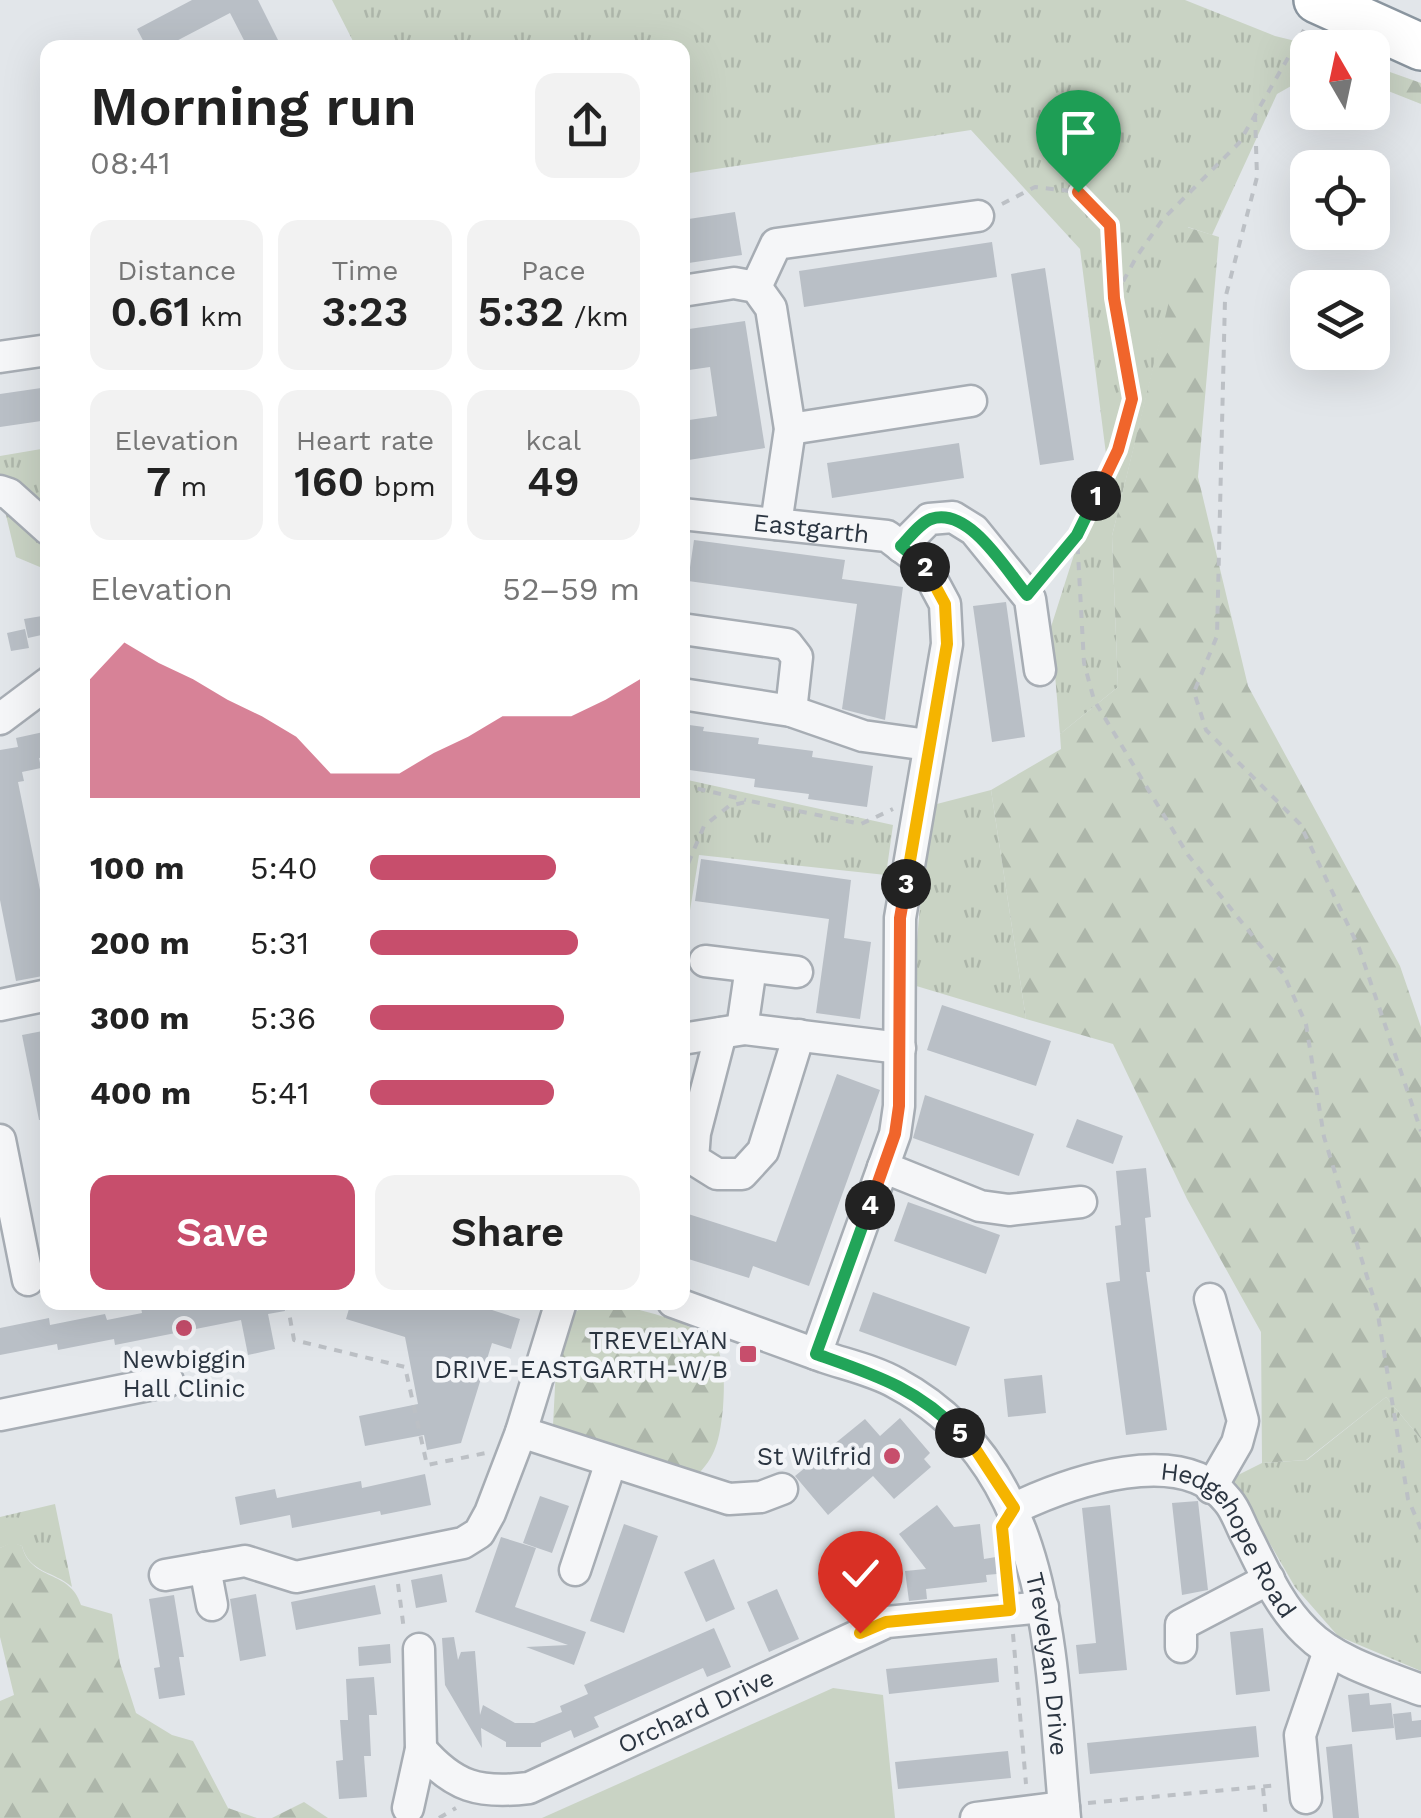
<!DOCTYPE html>
<meta charset="utf-8">
<style>
body{margin:0;font-family:"Work Sans",sans-serif;background:#f2f2f2;color:#222;height:100vh;display:flex;flex-direction:column;font-size:38px;white-space:nowrap}
*{box-sizing:border-box;margin:0}
p{font-size:32px;color:#767676}
.icon{flex:none;width:55px;height:55px;fill:none;stroke:currentColor;stroke-width:2;stroke-linecap:round;stroke-linejoin:round}
.map{position:relative;flex:1;overflow:hidden}
.side{position:absolute;left:40px;top:40px;width:650px;height:1270px;display:flex;flex-direction:column;background:#fff;border-radius:20px;box-shadow:0 10px 40px #0002}
.side>*{flex:none}
.needle{width:65px;rotate:351deg}
.controls{position:absolute;left:1290px;top:30px;display:grid;gap:20px}
.controls a{display:grid;place-items:center;width:100px;height:100px;border-radius:20px;background:#fff;box-shadow:0 10px 40px #0002;font-size:50px}
.pin{position:absolute;display:grid;place-items:center;width:85px;height:85px;color:#fff;margin:-102px -42px;border-radius:50% 50% 50% 0;rotate:-45deg;box-shadow:0 0 10px #0007}
.pin .icon{rotate:45deg}
.km{position:absolute;width:50px;height:50px;margin:-25px;border-radius:50%;background:#222;color:#fff;font-size:28px;line-height:50px;text-align:center}
.round{display:grid;place-items:center;flex:none;width:105px;height:105px;border-radius:20px;background:#f2f2f2}
.headline{display:flex;align-items:center;justify-content:space-between;height:170px;padding:0 50px}
h1{font-size:55px;font-weight:600;line-height:75px}
.metrics{display:grid;grid-template-columns:repeat(3,1fr);gap:15px;height:170px;padding:10px 50px}
.metrics div{display:grid;align-content:center;border-radius:20px;background:#f2f2f2;text-align:center}
.metrics b{font-size:42px;font-weight:600}
.metrics small{font-size:28px;font-weight:400}
.metrics p{font-size:28px}
.chart{height:280px;padding:20px 50px}
.chart p{display:flex;justify-content:space-between}
.chart svg{width:100%;height:180px;margin-top:10px;fill:#c74e6c;opacity:.7}
.action{display:flex;gap:20px;margin-top:auto;padding:20px 50px}
.action a{flex:1;height:115px;border-radius:20px;background:#c74e6c;color:#fff;font-size:40px;font-weight:600;line-height:115px;text-align:center}
.action a+a{background:#f2f2f2;color:#222}
ul{padding:0 50px;list-style:none;font-size:32px}
li{display:grid;grid-template-columns:160px 120px 1fr;align-items:center;height:75px}
li i{height:25px;border-radius:12px;background:#c74e6c}
.map>svg:first-child{display:block}
</style>
<div class="map">
<svg width="1421" height="1818" viewBox="0 0 1421 1818">
<defs>
<pattern id="grass-tufts" width="24" height="20" patternUnits="userSpaceOnUse" patternTransform="scale(2.5)"><rect width="24" height="20" fill="#c9d3c4"/><path d="M3 7l-1-3M5 7V3M7 7l1-3M15 17l-1-3M17 17v-4M19 17l1-3" fill="none" stroke="#adb6aa"/></pattern>
<pattern id="forest-firs" width="22" height="20" patternUnits="userSpaceOnUse" patternTransform="scale(2.5)"><rect width="22" height="20" fill="#c9d3c4"/><path d="M5 1l3.5 6h-7zM16 11l3.5 6h-7z" fill="#adb6aa"/></pattern>
</defs>
<rect width="100%" height="100%" fill="#e2e6ea"/>
<!-- grass -->
<path fill="url(#grass-tufts)" d="M332,0H1185L1275,36L1320,47L1308,48L1307,77L1277,94L1212,235L1188,227L1112,536L1118,687L1060,734L1051,627L1106,454L1080,249L971,130L683,174L682,48L356,47Z
M47,448V505L22,488L0,479V456Z
M5,511L20,520L47,551V570L16,557Z
M683,779L893,825L886,875L699,855L686,935L683,936Z
M991,790L1026,1019L913,985L929,806Z
M1386,1397L1421,1439V1671L1338,1636L1295,1587L1232,1478L1262,1463L1307,1460Z
M55,1504L72,1587C54,1571 29,1573 22,1546L12,1543L0,1548V1517Z"/>
<!-- forest -->
<path fill="url(#forest-firs)" d="M1373,66L1421,83V104L1373,85Z
M1187,227L1219,237L1198,477L1248,686L1400,966L1421,1027V1439L1386,1397L1306,1460L1262,1463L1261,1332L1187,1199L1113,1044L1026,1019L991,790L1061,749L1060,734L1118,687L1112,536Z
M592,1303C619,1302 701,1322 716,1346C726,1363 724,1391 723,1408C720,1434 718,1454 699,1473L553,1425L556,1368L571,1314Z
M12,1542L22,1546C31,1582 70,1569 81,1605L112,1614L120,1663L136,1713L172,1735L193,1741L228,1808L257,1818H0V1701L14,1695L0,1637V1548Z
M304,1802L328,1818H272Z"/>
<!-- park -->
<path fill="#c9d3c4" d="M833,1688L883,1695L895,1818H542Z"/>
<!-- building -->
<path fill="#b9bfc6" d="M192,0H258L282,48H248L230,13L163,48H147L137,29Z
M735,212L742,255L682,264V220Z
M992,242L997,277L804,307L799,271Z
M1045,268L1074,460L1040,465L1011,274Z
M745,321L765,448L682,461V421L717,416L710,367L682,371V330Z
M48,387V420L0,427V394Z
M959,443L964,478L832,498L827,463Z
M694,540L845,560L842,579L903,587L885,720L842,709L857,604L688,581Z
M1006,602L1025,737L992,742L973,606Z
M42,616L46,634L28,638L24,619Z
M25,629L29,648L11,651L7,633Z
M682,724L704,727L703,731L759,738L758,744L813,751L812,757L873,766L867,807L808,799L809,794L754,787L755,779L682,769Z
M48,731V757L39,758L41,768L22,772L24,781L18,782L48,929V975L16,981L0,900V750L18,747L16,738Z
M701,859L851,880L844,938L871,942L860,1019L816,1013L829,919L695,901Z
M942,1005L1051,1041L1036,1086L927,1050Z
M48,1030V1120H39L22,1035Z
M837,1074L880,1090L809,1286L753,1266L749,1278L682,1257V1212L776,1242Z
M925,1095L1034,1134L1019,1176L913,1138Z
M1077,1119L1123,1136L1113,1164L1066,1147Z
M1146,1168L1151,1217L1145,1218L1150,1272H1146L1167,1430L1126,1435L1106,1283L1120,1281L1115,1226L1121,1225L1116,1171Z
M908,1202L1000,1235L986,1274L894,1241Z
M873,1292L970,1327L956,1366L859,1331Z
M140,1302H284L285,1311L268,1314L275,1349L248,1355L241,1320L115,1345L114,1339L58,1350L57,1344L0,1355V1328L49,1318L50,1325L105,1314L107,1320L142,1313Z
M351,1302H467L520,1319L511,1349L492,1343L461,1443L427,1450L424,1435L365,1446L359,1416L418,1404L405,1337L346,1319Z
M1042,1375L1046,1413L1008,1417L1004,1379Z
M900,1418L930,1453L924,1459L931,1467L894,1499L873,1476L828,1515L795,1476L865,1419L880,1436Z
M425,1474L431,1505L381,1515L380,1511L292,1528L290,1515L240,1525L235,1497L275,1489L277,1498L361,1481L362,1488Z
M540,1496L569,1506L552,1553L523,1543Z
M1198,1501L1208,1590L1182,1595L1172,1503Z
M937,1505L954,1527L980,1524L984,1559L996,1557L997,1574L986,1575L987,1582L926,1589L927,1599L909,1601L905,1571L926,1569L899,1534Z
M1110,1505L1127,1670L1079,1674L1076,1645L1096,1643L1082,1508Z
M624,1524L658,1536L624,1633L590,1621Z
M501,1537L536,1548L515,1607L586,1632L574,1665L526,1647L568,1645L475,1612Z
M714,1559L735,1609L706,1622L684,1572Z
M442,1574L447,1602L416,1608L411,1580Z
M375,1585L381,1614L296,1630L291,1602Z
M777,1589L799,1639L769,1652L747,1602Z
M256,1594L266,1656L240,1661L230,1599Z
M174,1595L184,1657H179L185,1695L159,1699L154,1668L160,1667L149,1599Z
M714,1628L731,1667L707,1677L703,1668L594,1717L599,1727L574,1738L571,1730L541,1743V1747H506V1742L481,1728L482,1748L445,1685L442,1638L454,1637L458,1660L461,1652L475,1651L480,1715L483,1705L515,1723H534L562,1712L560,1706L588,1694L584,1685Z
M1263,1628L1270,1691L1236,1695L1230,1632Z
M390,1644L391,1663L359,1666L358,1647Z
M997,1658L999,1682L889,1694L886,1669Z
M374,1677L377,1715H369L371,1756H364L367,1797L339,1799L336,1761L343,1760L340,1720H348L346,1679Z
M1369,1693L1370,1705L1391,1703L1394,1728L1352,1732L1348,1695Z
M1411,1712L1412,1721L1421,1720V1737L1396,1740L1393,1714Z
M1256,1726L1259,1757L1090,1774L1087,1743Z
M1352,1744L1359,1818H1333L1326,1747Z
M1008,1751L1011,1778L898,1789L895,1762Z"/>
<g fill="none" stroke-linecap="round" stroke-linejoin="round">
<defs>
<g id="minor">
<path d="M756,287L776,244L978,216"/>
<path d="M682,291L734,283L756,287L771,308L790,429L776,524"/>
<path d="M0,357L48,350"/>
<path d="M790,429L971,401"/>
<path d="M0,491L9,494L48,529"/>
<path id="s1" d="M682,514L887,536L923,563L945,604L947,644L900,918L899,1106L895,1134L816,1354"/>
<path d="M901,547L929,519L953,517L974,530L1030,599L1040,670"/>
<path d="M682,629L787,644L797,657L791,711"/>
<path d="M682,694L791,711L863,736L928,745"/>
<path d="M0,719L48,683"/>
<path d="M705,961L797,972"/>
<path d="M0,1005L48,995"/>
<path d="M742,1029L751,967"/>
<path d="M721,1033L695,1133L693,1159L717,1174H742L763,1151L799,1035"/>
<path d="M682,1039L745,1029L900,1048"/>
<path d="M0,1140L28,1280"/>
<path d="M883,1167L980,1206L1009,1210L1081,1202"/>
<path d="M1210,1299L1243,1421L1237,1443L1211,1488"/>
<path id="s2" d="M673,1302C724,1321 774,1339 824,1357C848,1365 875,1371 896,1383C1055,1468 1050,1662 1065,1818"/>
<path d="M0,1415L168,1381"/>
<path d="M521,1432L729,1499L761,1497L782,1489"/>
<path id="s3" d="M1015,1508C1070,1482 1182,1442 1228,1501C1236,1510 1240,1524 1246,1535C1263,1568 1278,1605 1306,1632C1336,1662 1382,1675 1421,1690"/>
<path d="M205,1568L212,1605"/>
<path d="M575,1570L611,1462"/>
<path d="M165,1575L245,1561L296,1577L463,1543L479,1533L490,1513L521,1432L561,1302"/>
<path d="M1181,1647V1625L1269,1579"/>
<path id="s4" d="M421,1749C454,1787 479,1794 529,1788L887,1622L1043,1607"/>
<path d="M1306,1798L1300,1735L1329,1651"/>
<path d="M408,1808L421,1749L419,1649"/>
<path d="M976,1818L1064,1807"/>
</g>
<path id="highway" d="M1317,0L1421,47"/>
</defs>
<!-- minor casing -->
<use href="#minor" stroke="#a7adb4" stroke-width="35"/>
<!-- highway casing -->
<use href="#highway" stroke="#8a959f" stroke-width="50"/>
<!-- path -->
<path stroke="#bcc0c5" stroke-width="4" stroke-dasharray="8 8" stroke-linecap="butt" d="M1304,30L1239,143L1163,219L1137,256L1114,298L1132,399L1118,451L1077,535L1084,663L1094,700L1188,855L1284,975L1306,1024L1324,1137L1377,1309L1408,1499L1421,1529
M1255,114L1257,177L1225,299L1217,636L1194,692L1206,730L1300,824L1359,948L1421,1131
M1002,204L1035,187L1078,192L1110,225L1113,294
M1043,576L1075,537
M682,785L746,800
M682,878L704,826L729,806L750,801L861,824L893,809
M287,1302L294,1340L405,1367L427,1465L486,1453
M398,1584L404,1630
M1013,1634L1026,1784
M1263,1788L1266,1818
M1088,1803L1278,1785
M439,1818L456,1808"/>
<!-- minor -->
<use href="#minor" stroke="#f5f6f8" stroke-width="30"/>
<!-- highway -->
<use href="#highway" stroke="#fff" stroke-width="45"/>
</g>
<g fill="none" stroke-linecap="round" stroke-linejoin="round">
<defs>
<path id="split-1" d="M1078,192L1110,225L1114,298L1132,399L1118,450L1096,496"/>
<path id="split-2" d="M925,567L901,546C909,538 920,523 931,519C969,506 1006,570 1027,595L1077,535L1096,496"/>
<path id="split-3" d="M906,884L947,644L945,604L925,567"/>
<path id="split-4" d="M870,1205L895,1134L899,1106L900,918L906,884"/>
<path id="split-5" d="M870,1205L816,1354C872,1374 918,1388 960,1433"/>
<path id="split-6" d="M860,1633L886,1622L1010,1610L1002,1527L1014,1508L976,1450L960,1433"/>
</defs>
<!-- split-1 casing -->
<use href="#split-1" stroke="#fff" stroke-width="20"/>
<!-- split-2 casing -->
<use href="#split-2" stroke="#fff" stroke-width="20"/>
<!-- split-3 casing -->
<use href="#split-3" stroke="#fff" stroke-width="20"/>
<!-- split-4 casing -->
<use href="#split-4" stroke="#fff" stroke-width="20"/>
<!-- split-5 casing -->
<use href="#split-5" stroke="#fff" stroke-width="20"/>
<!-- split-6 casing -->
<use href="#split-6" stroke="#fff" stroke-width="20"/>
<!-- split-1 -->
<use href="#split-1" stroke="#f0652b" stroke-width="12"/>
<!-- split-2 -->
<use href="#split-2" stroke="#22a559" stroke-width="12"/>
<!-- split-3 -->
<use href="#split-3" stroke="#f5b400" stroke-width="12"/>
<!-- split-4 -->
<use href="#split-4" stroke="#f0652b" stroke-width="12"/>
<!-- split-5 -->
<use href="#split-5" stroke="#22a559" stroke-width="12"/>
<!-- split-6 -->
<use href="#split-6" stroke="#f5b400" stroke-width="12"/>
</g>
<!-- markers -->
<g fill="#c74e6c" stroke="#f2f4f7" stroke-width="4">
<circle cx="184" cy="1328" r="10"/>
<rect x="738" y="1344" width="20" height="20" rx="5"/>
<circle cx="892" cy="1456" r="10"/>
</g>
<g text-anchor="middle" dominant-baseline="central" stroke-width="9" stroke-linejoin="round" paint-order="stroke">
<!-- street labels -->
<g font-size="25" fill="#2b3541" stroke="#f2f4f7">
<text stroke="none"><textPath href="#s1" startOffset="130">Eastgarth</textPath></text>
<text stroke="none"><textPath href="#s3" startOffset="255">Hedgehope Road</textPath></text>
<text stroke="none"><textPath href="#s2" startOffset="572">Trevelyan Drive</textPath></text>
<text stroke="none"><textPath href="#s4" startOffset="305">Orchard Drive</textPath></text>
</g>
<!-- poi labels -->
<g font-size="25" fill="#2b3541" stroke="#f2f4f7" text-anchor="end">
<text x="728" y="1340">TREVELYAN<tspan x="728" dy="29">DRIVE-EASTGARTH-W/B</tspan></text>
<text x="184" y="1359" text-anchor="middle">Newbiggin<tspan x="184" dy="29">Hall Clinic</tspan></text>
<text x="872" y="1456">St Wilfrid</text>
</g>
</g>
</svg>
<div class="controls">
<a><svg class="needle" viewBox="-14 -14 28 28"><path d="M0-13l5 13h-10z" fill="#e53935"/><path d="M0 13l5-13h-10z" fill="#767676"/></svg></a>
<a><svg class="icon" aria-label="locate" viewBox="0 0 24 24"><circle cx="12" cy="12" r="6"/><path d="M12 2v4M12 18v4M2 12h4M18 12h4"/></svg></a>
<a><svg class="icon" aria-label="layers" viewBox="0 0 24 24"><path d="M12 4l9 5-9 5-9-5zM3 14l9 5 9-5"/></svg></a>
</div>
<div class="pin" style="left:1078px;top:192px;background:#1e9e55"><svg class="icon" aria-label="arrive" viewBox="0 0 24 24"><path d="M6 21V4h12l-3 4 3 4H6"/></svg></div>
<div class="pin" style="left:860px;top:1633px;background:#d93025"><svg class="icon" aria-label="check" viewBox="0 0 24 24"><path d="M5 12l5 5 9-10"/></svg></div>
<b class="km" style="left:1096px;top:496px">1</b>
<b class="km" style="left:925px;top:567px">2</b>
<b class="km" style="left:906px;top:884px">3</b>
<b class="km" style="left:870px;top:1205px">4</b>
<b class="km" style="left:960px;top:1433px">5</b>
<section class="side">
<div class="headline"><div><h1>Morning run</h1><p>08:41</p></div><a class="round"><svg class="icon" aria-label="share" viewBox="0 0 24 24"><path d="M12 15V3M7 8l5-5 5 5M5 13v7h14v-7"/></svg></a></div>
<div class="metrics">
<div><p>Distance</p><b>0.61<small> km</small></b></div>
<div><p>Time</p><b>3:23</b></div>
<div><p>Pace</p><b>5:32<small> /km</small></b></div>
</div>
<div class="metrics">
<div><p>Elevation</p><b>7<small> m</small></b></div>
<div><p>Heart rate</p><b>160<small> bpm</small></b></div>
<div><p>kcal</p><b>49</b></div>
</div>
<div class="chart"><p><span>Elevation</span>52–59 m</p>
<svg viewBox="0 0 160 44" preserveAspectRatio="none"><path d="M0 44V15L10 6L20 11L30 15L40 20L50 24L60 29L70 38L80 38L90 38L100 33L110 29L120 24L130 24L140 24L150 20L160 15V44z"/></svg>
</div>
<ul>
<li><b>100 m</b>5:40<i style="width:69%"></i></li>
<li><b>200 m</b>5:31<i style="width:77%"></i></li>
<li><b>300 m</b>5:36<i style="width:72%"></i></li>
<li><b>400 m</b>5:41<i style="width:68%"></i></li>
</ul>
<div class="action"><a>Save</a><a>Share</a></div>
</section>
</div>
